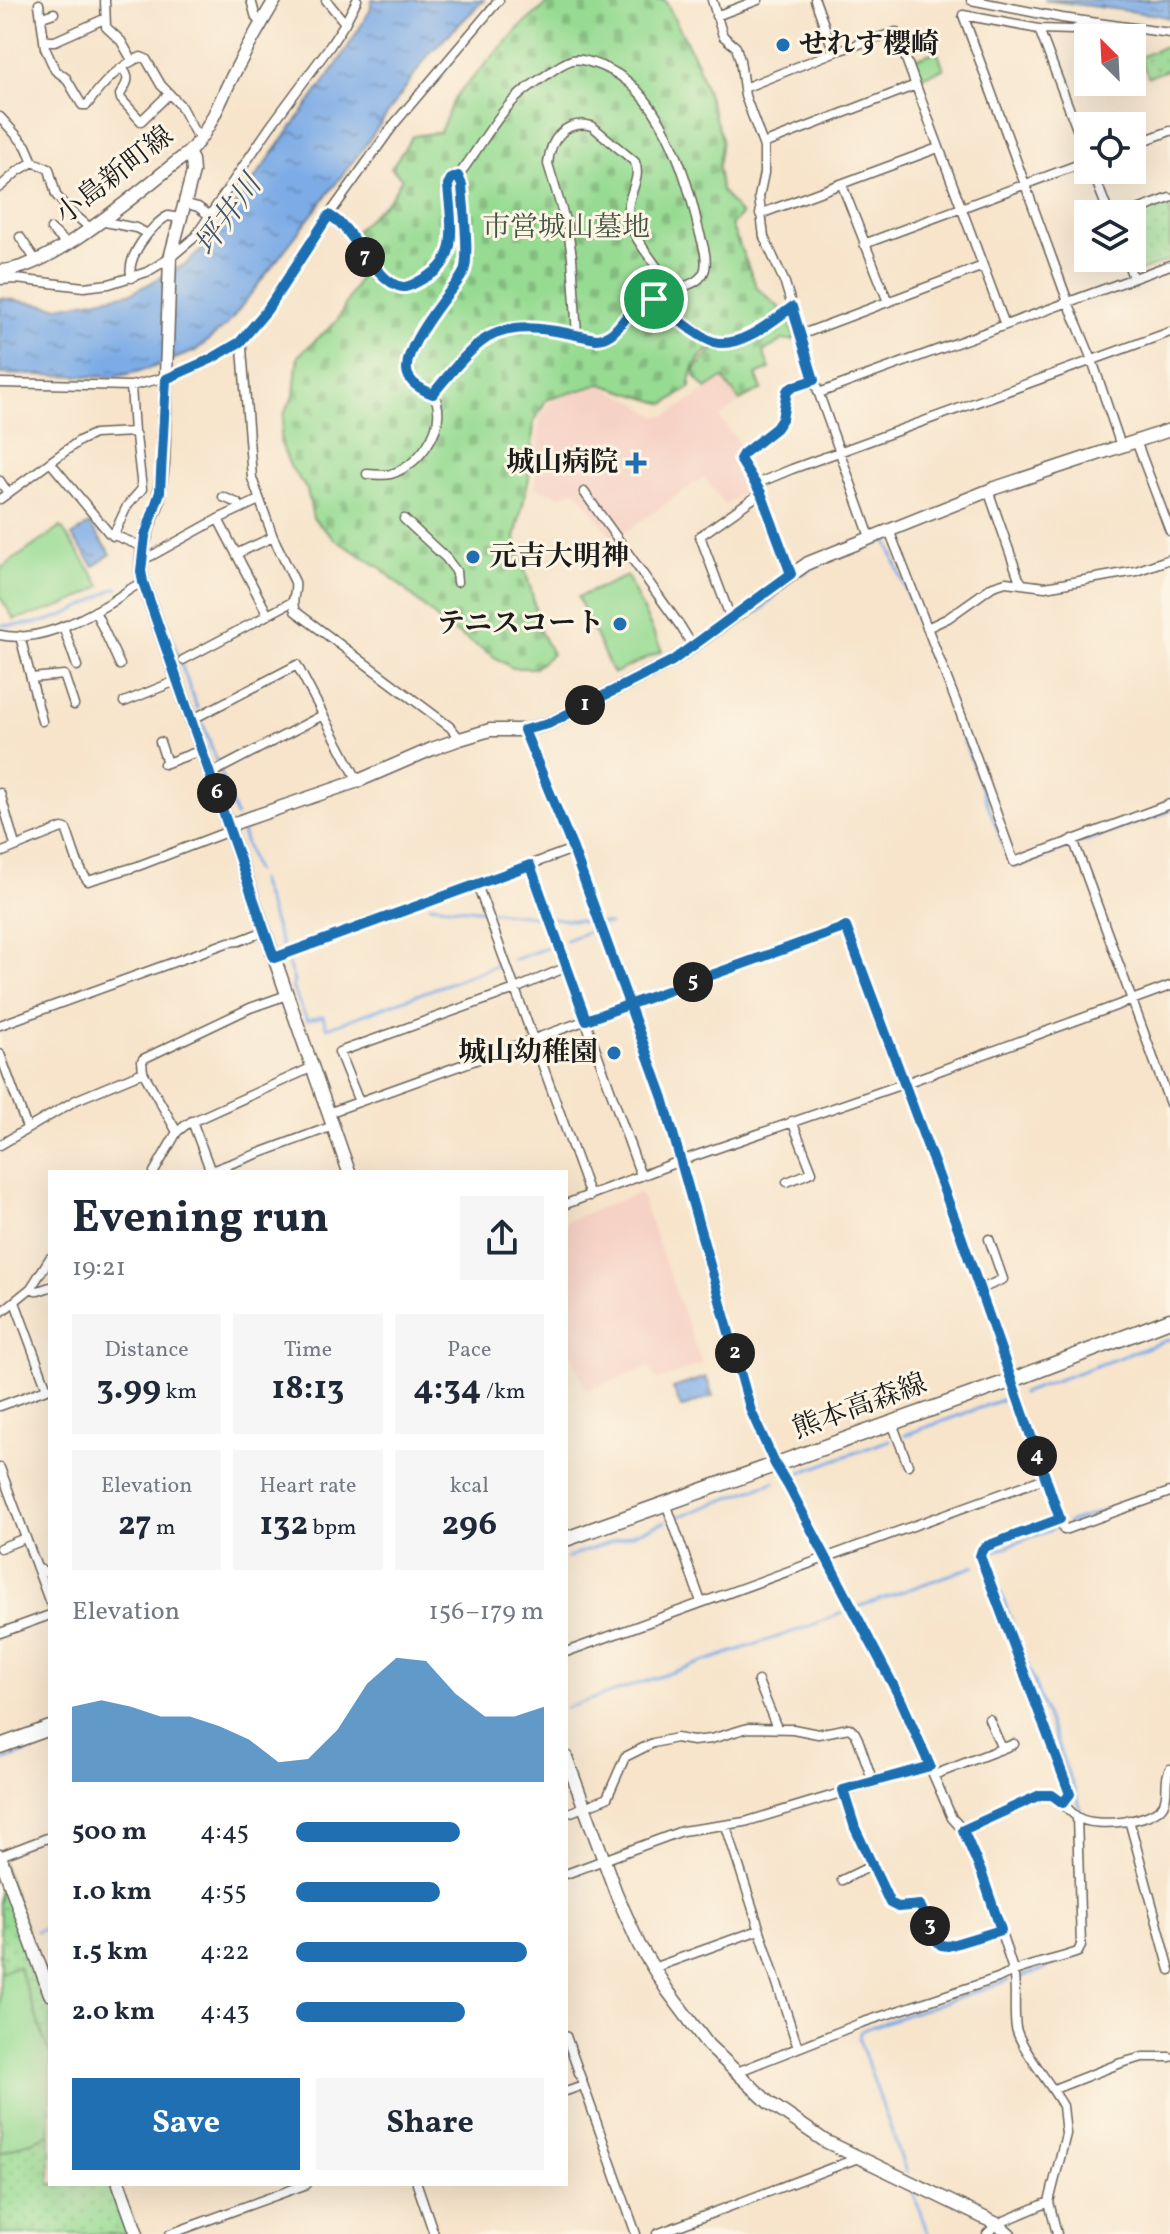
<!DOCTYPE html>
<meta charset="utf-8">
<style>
body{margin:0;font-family:Vollkorn,"Noto Serif JP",serif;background:#f6f6f7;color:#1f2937;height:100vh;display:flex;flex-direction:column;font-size:30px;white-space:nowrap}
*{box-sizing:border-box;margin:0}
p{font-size:26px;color:#747a83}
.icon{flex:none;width:44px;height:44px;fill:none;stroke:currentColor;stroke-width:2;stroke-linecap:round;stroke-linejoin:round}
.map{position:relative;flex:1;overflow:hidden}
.panel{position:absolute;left:48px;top:1170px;width:520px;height:1016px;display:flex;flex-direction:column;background:#fff;border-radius:0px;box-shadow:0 8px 32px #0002}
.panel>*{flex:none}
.needle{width:52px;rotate:336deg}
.controls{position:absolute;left:1074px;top:24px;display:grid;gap:16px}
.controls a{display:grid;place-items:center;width:72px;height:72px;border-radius:0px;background:#fff;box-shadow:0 8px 32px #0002;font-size:40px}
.pin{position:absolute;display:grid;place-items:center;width:68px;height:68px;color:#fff;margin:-34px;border:4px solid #fff;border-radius:50%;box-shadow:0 2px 8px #0007}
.km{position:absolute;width:40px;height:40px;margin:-20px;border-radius:50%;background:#222;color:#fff;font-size:22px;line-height:40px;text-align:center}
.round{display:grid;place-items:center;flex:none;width:84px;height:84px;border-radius:0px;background:#f6f6f7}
.headline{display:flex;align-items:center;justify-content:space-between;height:136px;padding:0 24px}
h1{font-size:44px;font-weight:700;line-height:60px}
.metrics{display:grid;grid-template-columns:repeat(3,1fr);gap:12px;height:136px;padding:8px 24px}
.metrics div{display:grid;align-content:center;border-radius:0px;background:#f6f6f7;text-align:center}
.metrics b{font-size:34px;font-weight:700}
.metrics small{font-size:22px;font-weight:400}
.metrics p{font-size:22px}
.chart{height:224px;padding:16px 24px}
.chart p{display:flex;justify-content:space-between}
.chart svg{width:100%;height:144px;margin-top:8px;fill:#1f6fb2;opacity:.7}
.action{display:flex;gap:16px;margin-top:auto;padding:16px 24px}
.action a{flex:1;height:92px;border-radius:0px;background:#1f6fb2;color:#fff;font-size:32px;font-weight:700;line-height:92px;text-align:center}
.action a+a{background:#f6f6f7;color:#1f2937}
ul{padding:0 24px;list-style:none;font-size:26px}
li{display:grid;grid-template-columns:128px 96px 1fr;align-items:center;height:60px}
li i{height:20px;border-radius:10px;background:#1f6fb2}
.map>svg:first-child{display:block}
</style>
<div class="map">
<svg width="1170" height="2234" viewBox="0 0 1170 2234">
<defs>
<pattern id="grass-tufts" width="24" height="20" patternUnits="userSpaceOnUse" patternTransform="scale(2)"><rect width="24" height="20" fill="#97db93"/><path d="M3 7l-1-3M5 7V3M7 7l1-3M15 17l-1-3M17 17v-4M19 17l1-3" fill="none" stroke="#82bb7e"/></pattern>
<pattern id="cemetery-stones" width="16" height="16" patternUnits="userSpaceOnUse" patternTransform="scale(2)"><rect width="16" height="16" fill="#97db93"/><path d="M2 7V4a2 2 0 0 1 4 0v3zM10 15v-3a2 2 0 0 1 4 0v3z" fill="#82bb7e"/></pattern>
<pattern id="park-dots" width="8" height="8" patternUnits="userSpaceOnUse" patternTransform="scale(2)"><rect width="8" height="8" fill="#97db93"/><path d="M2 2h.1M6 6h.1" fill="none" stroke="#82bb7e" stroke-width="1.8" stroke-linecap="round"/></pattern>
<pattern id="water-ripples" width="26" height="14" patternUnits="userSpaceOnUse" patternTransform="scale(2)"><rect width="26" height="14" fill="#7cabe6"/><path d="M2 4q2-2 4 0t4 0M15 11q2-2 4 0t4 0" fill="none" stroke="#658aba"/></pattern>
</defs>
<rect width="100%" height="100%" fill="#fcf5e5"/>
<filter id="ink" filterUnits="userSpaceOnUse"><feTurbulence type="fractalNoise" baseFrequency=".0125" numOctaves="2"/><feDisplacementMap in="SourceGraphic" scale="16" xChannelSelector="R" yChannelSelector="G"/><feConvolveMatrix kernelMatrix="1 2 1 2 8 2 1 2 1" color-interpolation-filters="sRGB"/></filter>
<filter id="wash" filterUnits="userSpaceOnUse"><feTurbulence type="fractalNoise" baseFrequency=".006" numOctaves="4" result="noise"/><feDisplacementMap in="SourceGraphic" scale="32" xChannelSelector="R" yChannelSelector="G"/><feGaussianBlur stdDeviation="1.8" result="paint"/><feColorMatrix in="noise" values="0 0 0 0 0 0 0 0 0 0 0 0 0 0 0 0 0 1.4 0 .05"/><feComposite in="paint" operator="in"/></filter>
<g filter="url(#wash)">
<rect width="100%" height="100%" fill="#f7e4cb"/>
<!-- built -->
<path fill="#f6d1c5" d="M723,380L740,402L720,417L743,449L733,459L747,489L725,505L704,477L614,540L576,490L560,496L535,487L540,417L550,403L576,393L602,387L631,399L657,417L668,415Z
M640,1193L702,1364L657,1381L650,1367L586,1390L566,1341V1221Z"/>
<!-- grass -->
<path fill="url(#grass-tufts)" stroke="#5a7c58" stroke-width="2" d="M937,51L944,69L918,78L912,60Z"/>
<!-- cemetery -->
<path fill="url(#cemetery-stones)" stroke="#5a7c58" stroke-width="2" d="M552,0H665L697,63L722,139L718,167L721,190L741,215L731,225L757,288L781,309L772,319L731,346L788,316L795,340H783L763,352L770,369L756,375L762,389L740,401L723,378L706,389L695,376V369L719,344C699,353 690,367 690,388L665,404L601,384L546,400L534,422L529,478L515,538L532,593L539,629L552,654L535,668H512L444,625L381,568L334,539L313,518L307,490L290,466L280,441L284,414L294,395L298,356L337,321L372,253L354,232L391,197L402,178L391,168L413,136L440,132L455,97L520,27Z"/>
<!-- park -->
<path fill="url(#park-dots)" stroke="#5a7c58" stroke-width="2" d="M1163,47H1170V69L1148,77L1140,57Z
M1170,202V260L1139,272L1135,270L1130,258H1132V217Z
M0,1856L50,1994V2184H119L137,2234H0Z"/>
<!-- pitch -->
<path fill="#97db93" stroke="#5a7c58" stroke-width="2" d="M61,527L101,586C74,604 46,612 14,619L0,597V569Z
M627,576L662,651L613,674L578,597Z
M18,1966L50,2055V2134L0,2153V1972Z"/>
<!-- water -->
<path fill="url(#water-ripples)" stroke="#4c6481" stroke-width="2" d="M372,0H484L429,54L367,143L227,325L195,351L148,369L116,377L0,374V298L59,307L134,292L186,264L206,246L336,66L370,11Z
M1044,0H1170V18L1158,15Z
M89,524L111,554L94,566L72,536Z
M706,1377L713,1396L681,1408L673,1388Z"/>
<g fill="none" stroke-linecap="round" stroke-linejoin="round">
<!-- stream -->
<path stroke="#7cabe6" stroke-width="3" d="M846,554L887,540L949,705
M802,574L820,564
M159,603L197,708
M745,616L760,611L784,588
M2,625C48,627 76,612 115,588H118
M955,718L1009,860
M203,724L236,816
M242,832L255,871
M1083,842L1170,811
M1016,866L1067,848
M259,880L282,946
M430,905L609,924
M566,940L593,930
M513,960L551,946
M287,961L294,981L292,987L307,1020L323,1016L327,1028L498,965
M1022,1393L1170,1339
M905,1435L1007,1398
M791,1476L890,1440
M680,1516L774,1482
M1068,1523L1170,1486
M1053,1529L992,1552L987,1556L1081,1808
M566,1558L665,1522
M858,1607L975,1566
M566,1708L810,1626L842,1613
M0,1762L50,1744
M0,1879L22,1937
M36,1931L50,1927
M1021,1977L1085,1953V1945
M906,2172L859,2039L860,2032L865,2029L1009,1980
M913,2192L928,2234"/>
</g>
</g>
<g filter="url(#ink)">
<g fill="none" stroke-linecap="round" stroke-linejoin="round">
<defs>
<path id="street" d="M105,0L106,27L121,41L132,60
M251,0L256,18L261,23
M326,0L345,23
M712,0L723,36L736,47L740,60L745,96L764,147V173L759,197L764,237L785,283L814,380L870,537
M815,0L834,52
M971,0L1062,18L1170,33
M39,4L45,48L55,70L66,78L82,105H87C101,85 118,66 141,57L146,59L161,85L180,105L194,131L202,138
M716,16L758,0
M42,17L54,13
M1039,29L1073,30L1089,22
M45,41H55L104,19
M122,68C132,79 126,84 120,95L121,99L141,121L169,94
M744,88L834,52L896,32L1005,325
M0,117L26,146L33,162L49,169L56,195L68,209L90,228
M763,144L916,85
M1132,145L1170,131
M1088,158L1039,29L963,15L1068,302L1092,360L1121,446
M1092,170L1109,214
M842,185L888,302
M0,187L18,171L33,162
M183,203L198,207L210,216
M760,214L938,148
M1127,214L1170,198
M329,215C344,226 351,240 363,255C374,267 385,276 398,286L411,285L437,272L446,260L451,244L448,185L451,179L458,176C478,151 493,120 516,98C525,89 535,83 545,76C553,70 562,63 572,60C581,58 592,63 601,66C659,87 686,172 698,227C701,239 708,256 705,269C701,284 683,286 671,291C661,265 629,240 628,212C627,194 642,180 635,162L592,126C566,119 550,139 548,164L568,230L572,257L577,336
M102,219L105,222L136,228L146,233
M51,229L67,244
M20,237L37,262
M864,244L1088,161
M1126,258L1133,278
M132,278C124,259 152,224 168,216L179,218
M0,280L16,279L84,287L109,284L147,272L170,258L195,237L270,127L330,46L345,23L357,0
M654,299L711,342L726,344L761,330L792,307
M800,335L983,266
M240,342L242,348L252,478L273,537L295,582C297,594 290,598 295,611L450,727L460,739
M0,383L131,386L183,373L211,359L240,342L267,310L329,215L395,123L499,0
M819,393L1170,265
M433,394C447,377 462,357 480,343C512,317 559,332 596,339C616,338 621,320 636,309C646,301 659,296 671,291
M1136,441L1170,531
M50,462L109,533L143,547
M367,474C374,474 384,476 391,474C418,466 444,431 437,403C433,383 399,391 408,357C413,338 435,310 447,295C453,287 462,279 464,270C470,253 463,204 462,185L458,176
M0,481L8,493
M756,484L792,469L1170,332
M988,490L1019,579L1022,583
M584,492L681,627L692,645
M761,493L791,574
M223,497L237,503L241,507
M0,499L79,441L94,434L134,432L131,386
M218,519L268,615
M404,519L446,558L456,571L457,582
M889,530L960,712L1014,862L1170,804
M113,536L127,506L142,489L136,436L134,432
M236,554L273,537
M141,559L151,556L218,519L259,500
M95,611L120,665
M731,619L700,536L761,493L740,459L743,454L776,428L782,419L787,391L793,387L814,380
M63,626L77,666
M927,628L948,618L993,586L1006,582L1045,587L1136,571L1170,559
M0,635C37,643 79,621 110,603C121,596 131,587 143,582
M20,636L42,721
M183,660L292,602
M31,678L64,675L74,705
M124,702L176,681
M191,720L297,665L358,781
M524,730L573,849L663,1098L751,1411L775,1464L789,1487L900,1698L952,1818L963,1830L969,1843L989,1894L1013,1970C1017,1989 1013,2009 1016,2028C1020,2047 1052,2086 1063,2106L1066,2134L1049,2202L1057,2234
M160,742L167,763
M164,764L202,750
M210,774L323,715
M0,793L15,845
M1073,839L1170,1104
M0,853L62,828L66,829C73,846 77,868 88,881L138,866L224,833L230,829
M530,865L641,1176
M477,884L590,1196
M274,958L573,849
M0,1025L229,942L239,941L265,931
M0,1054L27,1128
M359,1102L339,1052L515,989L567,967
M328,1113L846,927L961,1236L1064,1530L1170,1492
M192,1121L211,1172
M177,1132L143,1072L142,1061L143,1059L250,1008L287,995
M0,1145L76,1100L143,1072
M211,1171L333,1126
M154,1172L177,1132L187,1124L313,1067
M787,1182L812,1172L792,1121
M566,1204L680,1161L903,1084L1170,986
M31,1288L38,1291L50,1287
M979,1290L1003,1279L989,1239
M15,1302L47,1389
M0,1313L31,1288L50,1258
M0,1406L49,1388
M892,1423L908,1465
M0,1468L50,1603
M666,1503L701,1602
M1060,1519L984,1548L980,1556L1069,1792L1063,1803
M0,1548L25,1538
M37,1568L50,1574
M0,1633L50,1615
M566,1652L1045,1478
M758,1681L777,1728
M989,1719L1002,1749
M934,1775L1014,1744
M843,1790L855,1828L887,1897L894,1906L920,1905L935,1939L941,1945H953L1001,1930
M566,1814L607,1798L625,1757L653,1743L676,1738L693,1741L711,1739L748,1728L793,1729L818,1734L849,1728L855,1733L858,1739L873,1782
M1129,1820L1170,1970
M726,1826L798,2048
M963,1830L1043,1795C1062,1795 1065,1810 1079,1818C1096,1828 1152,1822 1163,1805C1170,1793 1163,1780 1170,1769
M0,1856L50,1837
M566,1874L682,1831L745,1822L930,1766
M842,1880L873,1865
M653,1968L759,1930
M566,2036L636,2234
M737,2072L861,2023L998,1978C1020,1966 1053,1961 1078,1952L1081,1945L1077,1817
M1054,2089L1121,2063L1143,2057H1170
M566,2091L583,2085
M417,2184L434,2234
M170,2234L307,2184
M657,2234L858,2158
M987,2234L997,2224L1049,2202"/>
<path id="secondary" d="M188,153L192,160L193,172L170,258L163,464L158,502L148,528L143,547L141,571L143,582L349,1172
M0,271C52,270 145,186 188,153C208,133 217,108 229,83C243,55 259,27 275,0
M230,829L235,823L358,781L432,749L460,739L490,730H524L548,724L672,661L808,563L995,488L1170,430
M566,1757L616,1893L639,1945L667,1990L708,2045L768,2102L825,2141L997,2224L1009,2234
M0,1856L50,1994
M119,2184L137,2234"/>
<path id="primary" d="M566,1539L1010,1381L1170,1320
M0,1746L50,1728"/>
</defs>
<!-- street casing -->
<use href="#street" stroke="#696259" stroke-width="11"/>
<!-- secondary casing -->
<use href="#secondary" stroke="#696259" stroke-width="15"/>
<!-- primary casing -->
<use href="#primary" stroke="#696259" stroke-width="17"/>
<!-- street -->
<use href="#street" stroke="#fff" stroke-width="8"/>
<!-- secondary -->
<use href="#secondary" stroke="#fff" stroke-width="12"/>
<!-- primary -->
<use href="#primary" stroke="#fff" stroke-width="14"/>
</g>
</g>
<g fill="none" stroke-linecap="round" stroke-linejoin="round" filter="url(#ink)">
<defs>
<path id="route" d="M654,299L657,303C671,313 700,339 714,342C739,349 773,321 792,307L814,380L793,387L787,391L782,419L776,428L743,454L740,459L761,493L791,574L672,661L548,724L524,730L573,849L663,1098L751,1411L775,1464L789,1487L900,1698L930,1766L843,1790L855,1828L890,1903L898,1907L920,1905L935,1939L941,1945L948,1946L1001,1930L982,1874L963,1830L1040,1795H1052L1063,1803L1070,1794L980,1556L982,1550L987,1546L1060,1519L961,1236L846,927L586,1020L530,865L274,958L143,582L141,571L145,536L160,492L166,379L211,359L240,342L267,310L329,215C334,218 339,222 343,226C356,240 384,289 405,287C412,286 421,280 428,276C461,260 450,216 448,185L451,179L458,176L462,185C463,203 470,256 464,271C461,280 452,288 446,296C434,312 398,358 409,377C413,385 425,391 433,394C447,377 462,357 480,343C512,317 559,332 596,339C614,338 619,324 631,312C638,306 646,303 654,299"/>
</defs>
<!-- route casing -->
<use href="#route" stroke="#fff" stroke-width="16"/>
<!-- route -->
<use href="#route" stroke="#1f6fb2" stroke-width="10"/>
</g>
<!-- markers -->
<g fill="#1f6fb2" stroke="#fcf5e5" stroke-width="3">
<circle cx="783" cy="45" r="8"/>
<path d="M632 451h8v8h8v8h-8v8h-8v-8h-8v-8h8z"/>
<circle cx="473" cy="557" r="8"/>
<circle cx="620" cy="624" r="8"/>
<circle cx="614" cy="1053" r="8"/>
</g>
<g text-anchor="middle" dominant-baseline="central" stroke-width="6" stroke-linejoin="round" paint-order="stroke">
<!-- poi labels -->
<g font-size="28" font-weight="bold" fill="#1c1c1c" stroke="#fcf5e5" text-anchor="end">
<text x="799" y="45" text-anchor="start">せれす櫻崎</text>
<text x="618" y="463">城山病院</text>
<text x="489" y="557" text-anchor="start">元吉大明神</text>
<text x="604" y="624">テニスコート</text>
<text x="598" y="1053">城山幼稚園</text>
</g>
<!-- street labels -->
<g font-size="28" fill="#1c1c1c" stroke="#fcf5e5">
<text transform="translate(115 176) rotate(-38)">小島新町線</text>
<text transform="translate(860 1407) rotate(-20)">熊本高森線</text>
</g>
<!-- park labels -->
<g font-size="28" fill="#415540" stroke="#fcf5e5">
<text x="566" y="228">市営城山墓地</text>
</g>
<!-- water labels -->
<g font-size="30" font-style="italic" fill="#42556d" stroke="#fcf5e5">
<text transform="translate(229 216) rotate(-54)">坪井川</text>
</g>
</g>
</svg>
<div class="controls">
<a><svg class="needle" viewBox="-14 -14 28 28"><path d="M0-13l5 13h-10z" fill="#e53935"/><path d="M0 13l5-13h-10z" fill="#747a83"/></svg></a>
<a><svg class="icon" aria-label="locate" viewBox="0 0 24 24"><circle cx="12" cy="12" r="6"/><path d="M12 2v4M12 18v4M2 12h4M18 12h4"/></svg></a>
<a><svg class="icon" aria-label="layers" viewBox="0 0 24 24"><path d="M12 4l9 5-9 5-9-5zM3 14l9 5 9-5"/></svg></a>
</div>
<div class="pin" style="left:654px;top:299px;background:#1e9e55"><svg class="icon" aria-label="arrive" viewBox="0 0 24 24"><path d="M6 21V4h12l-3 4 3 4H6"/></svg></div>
<b class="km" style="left:585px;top:705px">1</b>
<b class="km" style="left:735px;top:1353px">2</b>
<b class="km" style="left:930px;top:1926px">3</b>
<b class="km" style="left:1037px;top:1456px">4</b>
<b class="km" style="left:693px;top:982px">5</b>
<b class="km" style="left:217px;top:793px">6</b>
<b class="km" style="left:365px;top:257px">7</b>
<section class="panel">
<div class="headline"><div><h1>Evening run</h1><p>19:21</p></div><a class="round"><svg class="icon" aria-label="share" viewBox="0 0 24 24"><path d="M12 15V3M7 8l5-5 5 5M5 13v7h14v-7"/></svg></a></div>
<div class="metrics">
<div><p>Distance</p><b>3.99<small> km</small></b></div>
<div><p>Time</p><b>18:13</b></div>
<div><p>Pace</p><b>4:34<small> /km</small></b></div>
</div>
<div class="metrics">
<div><p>Elevation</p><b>27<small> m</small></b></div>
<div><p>Heart rate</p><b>132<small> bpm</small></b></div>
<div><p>kcal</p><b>296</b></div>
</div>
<div class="chart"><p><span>Elevation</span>156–179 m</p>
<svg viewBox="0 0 160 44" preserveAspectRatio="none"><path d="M0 44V21L10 19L20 21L30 24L40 24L50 27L60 31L70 38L80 37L90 28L100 14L110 6L120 7L130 17L140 24L150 24L160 21V44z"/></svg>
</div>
<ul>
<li><b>500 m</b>4:45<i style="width:66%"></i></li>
<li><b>1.0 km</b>4:55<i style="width:58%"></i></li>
<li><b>1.5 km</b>4:22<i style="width:93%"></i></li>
<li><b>2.0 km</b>4:43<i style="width:68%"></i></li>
</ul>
<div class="action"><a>Save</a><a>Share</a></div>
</section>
</div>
